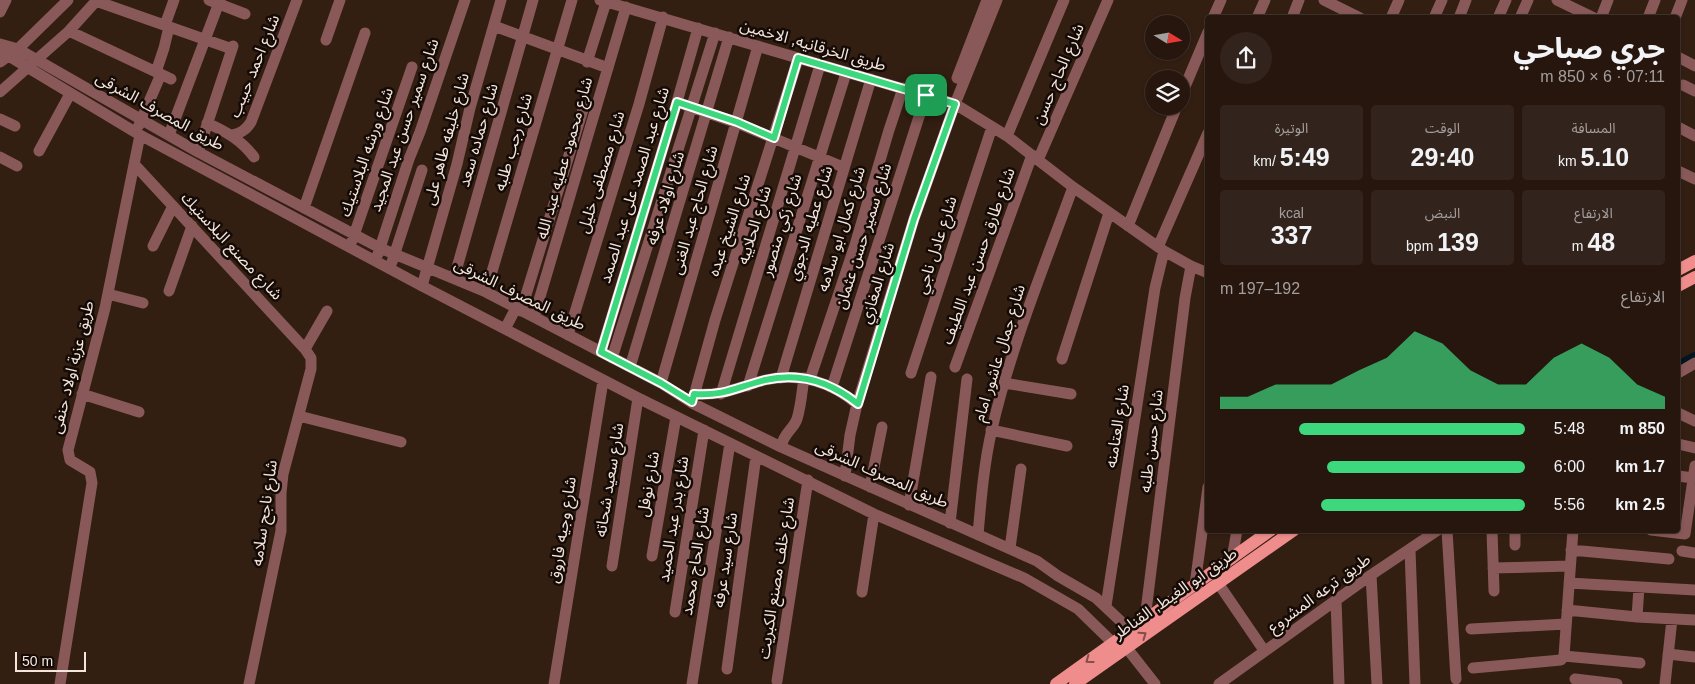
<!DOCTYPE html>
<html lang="ar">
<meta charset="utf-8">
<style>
body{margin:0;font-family:Arial,"Noto Sans Arabic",sans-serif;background:#32231c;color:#f1f3f6;direction:rtl;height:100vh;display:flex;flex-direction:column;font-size:19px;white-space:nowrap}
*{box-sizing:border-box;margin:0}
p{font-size:16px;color:#a49f9e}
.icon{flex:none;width:28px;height:28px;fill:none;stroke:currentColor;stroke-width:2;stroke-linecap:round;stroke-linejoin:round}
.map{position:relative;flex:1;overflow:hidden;direction:ltr}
.side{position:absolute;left:1205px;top:15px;width:475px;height:518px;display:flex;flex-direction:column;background:#26160e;border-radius:5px;box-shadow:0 1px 4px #0004,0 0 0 1px #42352e;direction:rtl}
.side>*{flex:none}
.needle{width:32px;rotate:101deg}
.buttons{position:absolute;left:1145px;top:15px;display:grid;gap:10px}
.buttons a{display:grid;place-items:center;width:45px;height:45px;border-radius:50%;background:#26160e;box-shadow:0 1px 4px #0004,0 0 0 1px #42352e;font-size:25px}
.scale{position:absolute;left:15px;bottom:12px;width:71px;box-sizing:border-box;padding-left:5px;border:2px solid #f4e5dd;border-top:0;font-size:14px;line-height:18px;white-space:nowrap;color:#f4e5dd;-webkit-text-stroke:4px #140a06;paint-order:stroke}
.pin{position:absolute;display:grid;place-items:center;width:42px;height:42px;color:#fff;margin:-21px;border-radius:10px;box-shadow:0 2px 8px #0006}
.round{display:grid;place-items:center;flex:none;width:52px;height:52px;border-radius:26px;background:#32231c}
.overview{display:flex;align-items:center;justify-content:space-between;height:85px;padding:0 15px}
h1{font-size:28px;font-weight:800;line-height:38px}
.figures{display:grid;grid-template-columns:repeat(3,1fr);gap:8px;height:85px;padding:5px 15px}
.figures div{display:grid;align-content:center;border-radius:5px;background:#32231c;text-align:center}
.figures b{font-size:25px;font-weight:800}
.figures small{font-size:14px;font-weight:400}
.figures p{font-size:14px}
.chart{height:140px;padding:10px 15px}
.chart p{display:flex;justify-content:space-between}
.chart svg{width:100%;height:90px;margin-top:5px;fill:#3dd77d;opacity:.7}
ul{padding:0 15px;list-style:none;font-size:16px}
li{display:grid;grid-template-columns:80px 60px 1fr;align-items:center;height:38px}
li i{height:12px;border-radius:6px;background:#3dd77d}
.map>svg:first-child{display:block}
</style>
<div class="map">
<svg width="1695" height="684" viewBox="0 0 1695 684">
<rect width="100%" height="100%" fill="#331e12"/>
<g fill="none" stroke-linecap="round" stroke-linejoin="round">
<!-- canal -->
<path stroke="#03161f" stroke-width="10" d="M1678,366L1695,357"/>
<!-- minor -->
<path stroke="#885958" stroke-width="11" d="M209,0L245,14
M600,0L955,104L1007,136L1073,187L1164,251L1191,266L1208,273
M1324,0L1360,18
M1557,0L1594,18
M96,1L232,49
M0,12L6,0
M1213,18L1221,0
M1257,18L1265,0
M1292,18L1299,0
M1391,18L1399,0
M1434,18L1442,0
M1459,18L1466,0
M1498,18L1506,0
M1520,18L1528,0
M1601,18L1608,0
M1648,18L1655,0
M1675,18L1682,0
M165,25L174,0
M494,26L608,68
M69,31L171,79
M326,40L340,0
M0,44L18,49L198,152L380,248L486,292L661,383L692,403L781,447L1037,561L1058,576L1096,598L1130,630
M0,53L7,55L140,135L422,286L638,398L874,514L1024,578L1078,609L1113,643
M1678,57L1695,66
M0,62L18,49L68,0
M587,62L606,2
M156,72L164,48L169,27
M957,78L987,0
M1683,85L1695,91
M0,92L69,31L97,0
M1181,96L1208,32
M685,105L737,123L843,167
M0,119L15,126
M207,123C227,132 241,140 254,157
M139,125L161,74
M1678,127L1695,136
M169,135L220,0
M232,135C241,133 246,130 251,122L297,0
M1007,136L1064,0
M39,151L70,94
M198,152L233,46
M0,157L17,166
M1038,160L1108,0
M135,165L305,349L311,358V369L283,474L281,493V531L249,684
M1678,171L1695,179
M304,208L365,33
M1128,226L1177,106
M352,241L412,67
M153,246L173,206
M1158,247L1208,133
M378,254L409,159L420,132L465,0
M392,262L422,170
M454,278L533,0
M422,286L457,164L470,108L501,0
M169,291L192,226
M486,292L572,0
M108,294L143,303
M521,311L586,100
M534,317L626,7
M505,329L516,308
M568,335L639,104L663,17
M305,349L327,311
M601,352L677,102L698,28
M612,358L715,33
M1062,359L1109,213
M630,367L729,37
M955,367L1032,155
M911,373L992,127
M1678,373L1695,363
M781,378L871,79
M810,379L855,245L889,130L903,88
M661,383L758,46
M1004,383L1071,394
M748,386L846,73
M832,387L926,95
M82,394L139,412
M694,394C725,396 737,387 765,380C799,372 831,382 857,404
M721,394L820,65
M692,403L715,320L798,59
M1678,413L1695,421
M299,416L401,442
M991,430L1067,446
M1678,444L1695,448
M781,447C784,432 793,430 797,419C801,406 802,391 804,378
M845,476L850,435L857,404L914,219L955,104L997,0
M1678,476L1693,478
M870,487L882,427
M909,505L931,377
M950,523L967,379
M1447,530L1456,679
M1492,530L1494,591
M1651,530L1685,534L1695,466
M978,535C981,500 984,463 992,429C1011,346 1044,267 1073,187
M1515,545V530
M1010,548L1021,469
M1410,550L1415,684
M1571,550L1669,559
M1682,551L1695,553
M652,556L676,417
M1232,559L1237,530
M612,566L638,398
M1493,568L1570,566
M1371,575L1377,684
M1218,583L1261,646
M1569,583L1695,590
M1195,585L1208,487
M862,592L874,514
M1336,600L1339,684
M1106,606L1155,288L1164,251
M1567,610L1637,617L1695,620
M675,612L704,430
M1637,617L1639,587
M1145,619L1185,298L1191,266
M1471,629L1566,624
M1126,647L1155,684
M1668,654L1695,657
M1564,656L1573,530
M1564,656L1640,663
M1473,668L1561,660L1564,656
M727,669L756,456
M1575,679L1617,684
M777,681L808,480
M60,684L92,483L90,472L70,460L68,450L105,308L140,135
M554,684L603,381
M692,684L730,443
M1219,684L1371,575L1438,530
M1665,684L1672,619"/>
<!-- major -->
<path stroke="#ee8d8c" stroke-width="12" d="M1678,270L1695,261
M1678,286L1695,277
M1056,684L1271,530
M1075,684L1294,530"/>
</g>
<!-- one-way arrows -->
<defs><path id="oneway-chevron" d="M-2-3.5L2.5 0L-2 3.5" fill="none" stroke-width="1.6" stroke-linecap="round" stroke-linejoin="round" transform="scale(1.25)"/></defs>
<g stroke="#814c49">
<use href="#oneway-chevron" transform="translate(1143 635) rotate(-35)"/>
<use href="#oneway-chevron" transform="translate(1089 660) rotate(144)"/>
</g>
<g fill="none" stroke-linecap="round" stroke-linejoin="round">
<defs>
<path id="route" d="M798,58L955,104L914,219L858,404C831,382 799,372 765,380C737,387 725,396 694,394L692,402L661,383L601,352L677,102L737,122L774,138Z"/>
</defs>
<!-- route casing -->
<use href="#route" stroke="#fff" stroke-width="10"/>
<!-- route -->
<use href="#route" stroke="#3dd77d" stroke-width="6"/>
</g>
<g text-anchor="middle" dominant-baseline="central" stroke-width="5" stroke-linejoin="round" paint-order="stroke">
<!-- street labels -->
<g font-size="16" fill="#f4e5dd" stroke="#140a06">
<text transform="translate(813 45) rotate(16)">طريق الخرقانيه, الاخمين</text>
<text transform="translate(254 66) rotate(-68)">شارع احمد حبيب</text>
<text transform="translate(1058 74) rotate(-67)">شارع الحاج حسن</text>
<text transform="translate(160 111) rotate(29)">طريق المصرف الشرقى</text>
<text transform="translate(404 125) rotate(-71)">شارع سمير حسن عبد المجيد</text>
<text transform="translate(478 135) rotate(-74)">شارع حماده سعد</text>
<text transform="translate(446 139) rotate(-75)">شارع خليفه طاهر على</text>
<text transform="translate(513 142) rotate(-74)">شارع رجب طلبه</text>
<text transform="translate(366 152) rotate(-71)">شارع ورشه البلاستيك</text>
<text transform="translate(564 158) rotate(-74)">شارع محمود عطيه عبد الله</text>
<text transform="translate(601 172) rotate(-73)">شارع مصطفى خليل</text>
<text transform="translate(634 185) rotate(-73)">شارع عبد الصمد على عبد الصمد</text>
<text transform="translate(665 198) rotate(-73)">شارع اولاد عرفه</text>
<text transform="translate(694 210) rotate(-74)">شارع الحاج عبد الغنى</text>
<text transform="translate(810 223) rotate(-73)">شارع عطيه الدجوي</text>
<text transform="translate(729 225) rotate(-72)">شارع الشيخ عبده</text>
<text transform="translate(754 225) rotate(-73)">شارع الحلايبه</text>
<text transform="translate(781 225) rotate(-73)">شارع زكي منصور</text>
<text transform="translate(841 229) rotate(-73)">شارع كمال ابو سلامه</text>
<text transform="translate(863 236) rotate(-72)">شارع سمير حسن عثمان</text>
<text transform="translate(936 245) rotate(-72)">شارع عادل ناجي</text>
<text transform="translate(232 246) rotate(47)">شارع مصنع البلاستيك</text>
<text transform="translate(978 256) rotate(-70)">شارع طارق حسن عبد اللطيف</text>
<text transform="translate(877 283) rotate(-73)">شارع المغازي</text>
<text transform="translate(520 294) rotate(26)">طريق المصرف الشرقى</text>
<text transform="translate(999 353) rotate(-73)">شارع جمال عاشور امام</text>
<text transform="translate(72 367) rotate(-76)">طريق عزبة اولاد حنفى</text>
<text transform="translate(1117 426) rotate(-81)">شارع العتامنه</text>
<text transform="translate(1151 441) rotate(-83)">شارع حسن طلبه</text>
<text transform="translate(882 474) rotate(24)">طريق المصرف الشرقى</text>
<text transform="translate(609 480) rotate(-81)">شارع سعيد شحاته</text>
<text transform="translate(648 484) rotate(-80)">شارع نوفل</text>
<text transform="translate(264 513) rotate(-82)">شارع ناجح سلامه</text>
<text transform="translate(673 519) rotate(-81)">شارع بدر عبد الحميد</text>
<text transform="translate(562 530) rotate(-81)">شارع وجيه فاروق</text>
<text transform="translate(725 560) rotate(-82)">شارع سيد عرفه</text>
<text transform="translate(695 561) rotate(-81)">شارع الحاج محمد</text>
<text transform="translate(776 578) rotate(-81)">شارع خلف مصنع الكبريت</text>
<text transform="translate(1175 593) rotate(-35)">طريق ابو الغيط, القناطر</text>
<text transform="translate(1319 593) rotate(-36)">طريق ترعه المشروع</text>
</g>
</g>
</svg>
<div class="buttons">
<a><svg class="needle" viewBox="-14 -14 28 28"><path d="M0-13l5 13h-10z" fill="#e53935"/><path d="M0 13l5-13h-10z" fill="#a49f9e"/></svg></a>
<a><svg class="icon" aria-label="layers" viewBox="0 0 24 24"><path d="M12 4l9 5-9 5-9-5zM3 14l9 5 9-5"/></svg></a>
</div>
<div class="scale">50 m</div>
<div class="pin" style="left:926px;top:95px;background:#1e9e55"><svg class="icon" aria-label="arrive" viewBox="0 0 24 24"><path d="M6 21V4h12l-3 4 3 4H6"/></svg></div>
<section class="side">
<div class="overview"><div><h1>جري صباحي</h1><p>07:11 · 6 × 850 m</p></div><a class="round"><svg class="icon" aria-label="share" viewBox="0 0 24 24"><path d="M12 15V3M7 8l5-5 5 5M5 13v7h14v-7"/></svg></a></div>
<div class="figures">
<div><p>المسافة</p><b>5.10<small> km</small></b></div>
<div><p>الوقت</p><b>29:40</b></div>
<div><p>الوتيرة</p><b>5:49<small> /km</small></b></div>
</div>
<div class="figures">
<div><p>الارتفاع</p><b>48<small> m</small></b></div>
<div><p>النبض</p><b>139<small> bpm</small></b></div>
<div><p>kcal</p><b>337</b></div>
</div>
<div class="chart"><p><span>الارتفاع</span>192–197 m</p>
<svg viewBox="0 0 160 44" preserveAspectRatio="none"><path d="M0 44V38L10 38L20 32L30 32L40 32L50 25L60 19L70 6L80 12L90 25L100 32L110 32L120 19L130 12L140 19L150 32L160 38V44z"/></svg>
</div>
<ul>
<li><b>850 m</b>5:48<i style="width:74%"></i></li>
<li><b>1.7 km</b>6:00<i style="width:65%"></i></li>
<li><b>2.5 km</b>5:56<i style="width:67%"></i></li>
</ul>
</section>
</div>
